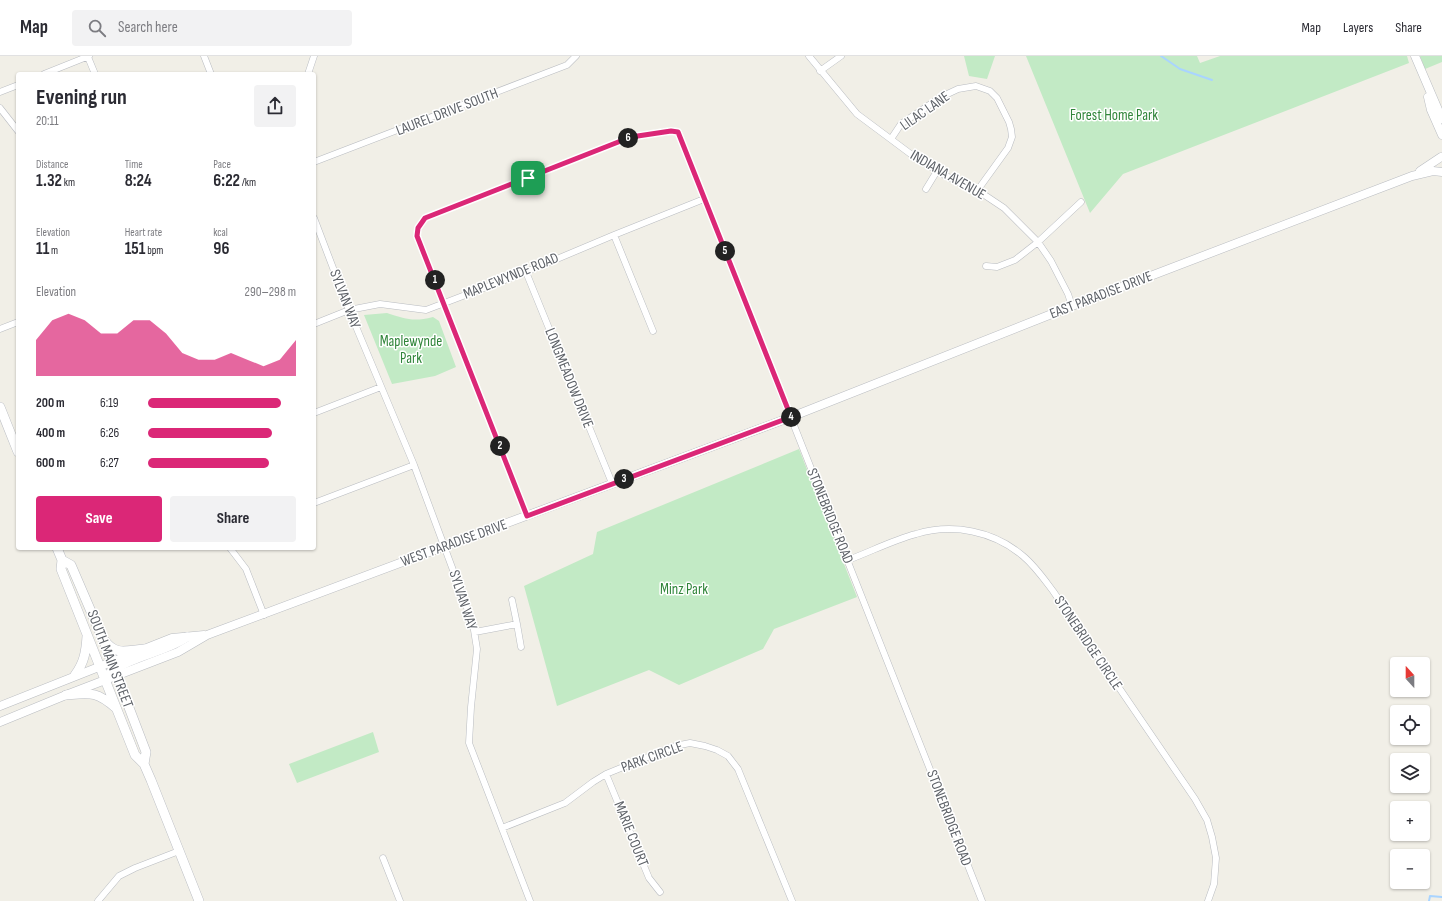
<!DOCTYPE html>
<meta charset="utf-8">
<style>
body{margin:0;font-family:"Sofia Sans Condensed",sans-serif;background:#f2f2f3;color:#2b2b33;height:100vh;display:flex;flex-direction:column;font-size:15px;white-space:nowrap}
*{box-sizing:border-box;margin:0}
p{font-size:13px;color:#7c7c81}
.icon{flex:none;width:22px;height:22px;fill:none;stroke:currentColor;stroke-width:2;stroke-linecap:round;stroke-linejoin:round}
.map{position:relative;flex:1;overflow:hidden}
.panel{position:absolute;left:16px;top:16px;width:300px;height:478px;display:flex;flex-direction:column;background:#fff;border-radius:4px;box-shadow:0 1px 3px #0004}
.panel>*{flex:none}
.needle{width:26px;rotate:339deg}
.tools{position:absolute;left:1390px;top:601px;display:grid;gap:8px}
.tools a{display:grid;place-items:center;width:40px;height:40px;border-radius:4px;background:#fff;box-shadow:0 1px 3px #0004;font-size:20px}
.pin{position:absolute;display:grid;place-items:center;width:34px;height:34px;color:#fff;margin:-17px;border-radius:8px;box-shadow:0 2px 6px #0006}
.km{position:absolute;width:20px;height:20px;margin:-10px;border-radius:50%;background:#222;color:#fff;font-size:11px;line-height:20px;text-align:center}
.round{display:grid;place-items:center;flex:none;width:42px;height:42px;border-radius:4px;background:#f2f2f3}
.overview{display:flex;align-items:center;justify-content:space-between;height:68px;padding:0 20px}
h1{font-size:22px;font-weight:700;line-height:30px}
.figures{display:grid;grid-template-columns:repeat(3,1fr);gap:6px;height:68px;padding:4px 20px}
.figures div{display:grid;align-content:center}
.figures b{font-size:17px;font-weight:700}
.figures small{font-size:11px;font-weight:400}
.figures p{font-size:11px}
.chart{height:112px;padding:8px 20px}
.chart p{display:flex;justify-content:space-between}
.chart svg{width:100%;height:72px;margin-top:4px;fill:#db2777;opacity:.7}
.button{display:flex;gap:8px;margin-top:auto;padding:8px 20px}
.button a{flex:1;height:46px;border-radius:4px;background:#db2777;color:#fff;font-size:16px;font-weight:700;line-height:46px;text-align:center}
.button a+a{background:#f2f2f3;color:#2b2b33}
ul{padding:0 20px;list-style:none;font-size:13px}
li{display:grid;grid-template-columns:64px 48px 1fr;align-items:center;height:30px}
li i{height:10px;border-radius:5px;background:#db2777}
header{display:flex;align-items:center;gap:24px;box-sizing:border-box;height:56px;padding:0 20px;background:#fff;border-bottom:1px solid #e1e1e2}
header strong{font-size:19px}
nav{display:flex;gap:22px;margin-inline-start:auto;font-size:14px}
.search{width:280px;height:36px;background:#f2f2f3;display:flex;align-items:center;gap:10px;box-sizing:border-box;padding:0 14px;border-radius:4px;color:#7c7c81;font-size:15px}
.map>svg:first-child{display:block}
</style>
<header>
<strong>Map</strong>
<div class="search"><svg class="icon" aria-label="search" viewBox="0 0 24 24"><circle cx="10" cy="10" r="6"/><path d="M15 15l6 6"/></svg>Search here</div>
<nav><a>Map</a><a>Layers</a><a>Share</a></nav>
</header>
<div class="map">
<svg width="1442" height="845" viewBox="0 0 1442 845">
<rect width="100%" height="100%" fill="#f1efe7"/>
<!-- green -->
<path fill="#c2eac5" d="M964,0H995L987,23L969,20Z
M1026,0H1197L1200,7L1220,0H1407L1409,7L1123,118L1090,157Z
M1420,0H1442V6L1425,13Z
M387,257C406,263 413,266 433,261L439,265L456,311L435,320L392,328L364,259Z
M799,393L857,541L774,573L763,593L679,629L649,614L557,650L524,530L593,498L597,476Z
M373,676L379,696L297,727L289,708Z"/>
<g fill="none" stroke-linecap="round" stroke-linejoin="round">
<!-- stream -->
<path stroke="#a9d4ff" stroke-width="2" d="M1161,0L1180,13L1212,24
M1429,845L1430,840L1442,841"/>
<defs>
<path id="minor" d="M204,0L211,18
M809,0L857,58L912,99L944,119L983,138L1004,152L1038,186L1051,205L1068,238L1072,250
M88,1L95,18
M820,15L841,0
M44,18L89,0
M308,18L314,0
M0,36L18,29
M0,52L18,75
M891,83L901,68L941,41L958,33L976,30L990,35L997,42L1009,66L1011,73L1012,81L1008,92L977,135
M314,106L567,9L576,0
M926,133L937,115
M314,162L349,254L414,409L473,568L477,593L471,651L469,687L530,845
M614,179L653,275
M986,210L997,211L1015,204L1038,186L1081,146
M526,216L612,427
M314,268L349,254L380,248L426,254L526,216L614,179L704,143
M0,273L18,266
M314,357L381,331
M314,447L414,409
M527,460L417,180L418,172L425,162L631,81L671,75L678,76L982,845
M230,492L246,513L264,559
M848,504C870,496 893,484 916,478C953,467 994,475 1023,500C1035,510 1044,523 1053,535L1195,743L1207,764L1212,781L1216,802L1214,828L1208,845
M512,544L517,568
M475,576L517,568L521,591
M606,718L649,822L660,836
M502,772L565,747L593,726L606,718L675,690L690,687L705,690L717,694L728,700L738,713L792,845
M383,802L400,845
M98,845L119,820L135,812L179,795"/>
<path id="tertiary" d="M1415,0L1442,63
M1428,41L1431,54L1442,79
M1420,115L1441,101
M0,650L172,582L204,579
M0,666L66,639L178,596L207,579L791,361L1072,250L1412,120L1433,115L1442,116"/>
<path id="secondary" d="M0,351L18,396
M57,492L62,504L61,513L135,699L144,708L151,724L199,845
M62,504L71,509L102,581L146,696L144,708
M105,585C116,600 127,594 144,593
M110,617C132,599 163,597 187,581
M75,619C84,607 86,596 87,580
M66,639C91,637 96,635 116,652"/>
</defs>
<!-- minor casing -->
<use href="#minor" stroke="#b9bcc1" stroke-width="7"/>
<!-- tertiary casing -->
<use href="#tertiary" stroke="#b9bcc1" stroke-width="9"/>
<!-- secondary casing -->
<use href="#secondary" stroke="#babdc3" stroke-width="10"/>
<!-- minor -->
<use href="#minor" stroke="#fff" stroke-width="6"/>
<!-- tertiary -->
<use href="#tertiary" stroke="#fff" stroke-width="8"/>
<!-- secondary -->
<use href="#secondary" stroke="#fff" stroke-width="9"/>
</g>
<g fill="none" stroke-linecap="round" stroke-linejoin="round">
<defs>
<path id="route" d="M671,75L678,76L791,361L527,460L417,180L418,172L425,162L631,81Z"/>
</defs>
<!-- route casing -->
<use href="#route" stroke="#fff" stroke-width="8"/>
<!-- route -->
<use href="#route" stroke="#db2777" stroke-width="5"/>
</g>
<g text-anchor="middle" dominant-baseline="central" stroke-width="3" stroke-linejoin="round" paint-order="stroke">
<!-- street labels -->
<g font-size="15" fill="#5e6268" stroke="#fff">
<text transform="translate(925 55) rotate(-35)">LILAC LANE</text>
<text transform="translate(447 56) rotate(-21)">LAUREL DRIVE SOUTH</text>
<text transform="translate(948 119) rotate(30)">INDIANA AVENUE</text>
<text transform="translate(511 220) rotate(-22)">MAPLEWYNDE ROAD</text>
<text transform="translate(1101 239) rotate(-21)">EAST PARADISE DRIVE</text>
<text transform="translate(345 243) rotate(69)">SYLVAN WAY</text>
<text transform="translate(569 322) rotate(68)">LONGMEADOW DRIVE</text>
<text transform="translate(830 460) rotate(68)">STONEBRIDGE ROAD</text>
<text transform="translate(454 487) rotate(-20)">WEST PARADISE DRIVE</text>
<text transform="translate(463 544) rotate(72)">SYLVAN WAY</text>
<text transform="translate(1088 587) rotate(56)">STONEBRIDGE CIRCLE</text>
<text transform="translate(110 603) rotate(69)">SOUTH MAIN STREET</text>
<text transform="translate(652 701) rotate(-20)">PARK CIRCLE</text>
<text transform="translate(949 762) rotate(69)">STONEBRIDGE ROAD</text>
<text transform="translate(631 778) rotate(68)">MARIE COURT</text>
</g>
<!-- park labels -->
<g font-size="15" fill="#30853a" stroke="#fff">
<text x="1114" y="59">Forest Home Park</text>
<text x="411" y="285">Maplewynde<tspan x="411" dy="17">Park</tspan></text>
<text x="684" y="533">Minz Park</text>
</g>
</g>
</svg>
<div class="tools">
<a><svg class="needle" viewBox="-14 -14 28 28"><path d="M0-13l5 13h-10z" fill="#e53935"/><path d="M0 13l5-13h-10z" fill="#7c7c81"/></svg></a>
<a><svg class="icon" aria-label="locate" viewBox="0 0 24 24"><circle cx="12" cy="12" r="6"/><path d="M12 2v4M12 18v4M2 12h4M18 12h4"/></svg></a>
<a><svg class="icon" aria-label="layers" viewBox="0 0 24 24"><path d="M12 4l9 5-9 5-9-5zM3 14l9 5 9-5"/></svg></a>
<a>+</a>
<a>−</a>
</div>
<div class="pin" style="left:528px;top:122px;background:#1e9e55"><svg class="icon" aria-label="arrive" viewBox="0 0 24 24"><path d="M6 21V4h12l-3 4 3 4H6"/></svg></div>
<b class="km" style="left:435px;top:224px">1</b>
<b class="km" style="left:500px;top:390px">2</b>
<b class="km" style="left:624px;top:423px">3</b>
<b class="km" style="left:791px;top:361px">4</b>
<b class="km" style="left:725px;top:195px">5</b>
<b class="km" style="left:628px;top:82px">6</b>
<section class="panel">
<div class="overview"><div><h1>Evening run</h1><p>20:11</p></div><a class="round"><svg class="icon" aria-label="share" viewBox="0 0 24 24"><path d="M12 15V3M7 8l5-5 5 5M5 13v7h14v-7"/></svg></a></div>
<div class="figures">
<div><p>Distance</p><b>1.32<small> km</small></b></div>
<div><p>Time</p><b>8:24</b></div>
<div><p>Pace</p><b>6:22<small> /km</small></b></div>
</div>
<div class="figures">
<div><p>Elevation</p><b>11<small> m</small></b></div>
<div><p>Heart rate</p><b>151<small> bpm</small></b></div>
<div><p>kcal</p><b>96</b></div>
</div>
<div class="chart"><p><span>Elevation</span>290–298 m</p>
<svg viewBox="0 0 160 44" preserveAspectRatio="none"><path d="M0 44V22L10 10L20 6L30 10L40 18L50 18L60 10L70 10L80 18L90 30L100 34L110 34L120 30L130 34L140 38L150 34L160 22V44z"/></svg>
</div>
<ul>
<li><b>200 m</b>6:19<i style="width:90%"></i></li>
<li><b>400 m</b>6:26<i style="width:84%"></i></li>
<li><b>600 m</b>6:27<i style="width:82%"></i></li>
</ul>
<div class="button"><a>Save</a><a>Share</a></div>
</section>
</div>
